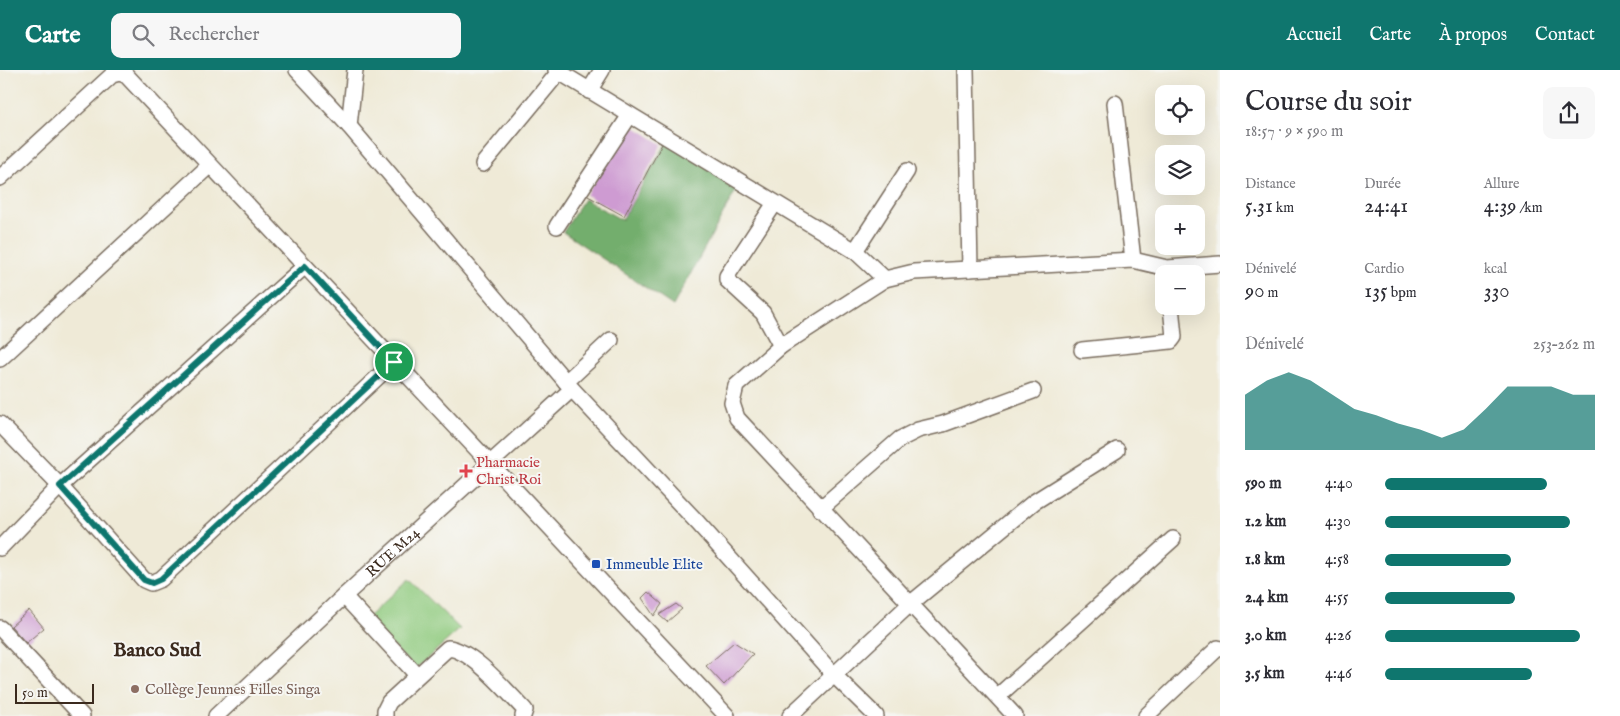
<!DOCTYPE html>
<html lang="fr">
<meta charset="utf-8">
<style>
body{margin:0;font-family:"IM FELL English",serif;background:#f7f7f7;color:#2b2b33;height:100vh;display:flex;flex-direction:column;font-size:19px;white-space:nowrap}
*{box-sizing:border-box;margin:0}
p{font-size:16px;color:#7c7c81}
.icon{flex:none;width:28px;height:28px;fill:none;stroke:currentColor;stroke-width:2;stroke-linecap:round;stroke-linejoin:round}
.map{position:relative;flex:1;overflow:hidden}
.drawer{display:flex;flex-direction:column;background:#fff;width:400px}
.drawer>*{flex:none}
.tools{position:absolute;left:1155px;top:15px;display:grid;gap:10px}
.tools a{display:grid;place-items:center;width:50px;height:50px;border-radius:10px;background:#fff;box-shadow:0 5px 20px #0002;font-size:25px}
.scale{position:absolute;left:15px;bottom:12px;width:79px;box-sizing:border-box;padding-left:5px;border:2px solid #3b2a1e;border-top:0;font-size:14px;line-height:18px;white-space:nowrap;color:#3b2a1e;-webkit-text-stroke:4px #f6f6f2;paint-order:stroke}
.pin{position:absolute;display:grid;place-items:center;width:42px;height:42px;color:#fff;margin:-21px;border:2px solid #fff;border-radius:50%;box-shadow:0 1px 5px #0007}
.round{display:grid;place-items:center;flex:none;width:52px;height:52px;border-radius:10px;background:#f7f7f7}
.summary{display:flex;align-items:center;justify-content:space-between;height:85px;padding:0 25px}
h1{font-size:28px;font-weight:600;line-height:38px}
.figures{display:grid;grid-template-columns:repeat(3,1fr);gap:8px;height:85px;padding:5px 25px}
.figures div{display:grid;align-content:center}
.figures b{font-size:21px;font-weight:600}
.figures small{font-size:14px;font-weight:400}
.figures p{font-size:14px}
.chart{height:140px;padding:10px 25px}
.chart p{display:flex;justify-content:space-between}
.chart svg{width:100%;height:90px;margin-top:5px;fill:#0f766e;opacity:.7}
ul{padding:0 25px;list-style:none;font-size:16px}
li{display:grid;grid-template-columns:80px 60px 1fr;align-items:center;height:38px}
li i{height:12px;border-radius:6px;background:#0f766e}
header{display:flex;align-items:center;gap:30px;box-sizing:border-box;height:70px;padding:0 25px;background:#0f766e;color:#fff}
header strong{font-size:24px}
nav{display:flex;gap:28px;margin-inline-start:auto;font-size:18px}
.search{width:350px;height:45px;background:#f7f7f7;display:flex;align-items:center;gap:12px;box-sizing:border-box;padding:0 18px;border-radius:10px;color:#7c7c81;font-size:19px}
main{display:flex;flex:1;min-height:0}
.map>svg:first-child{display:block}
</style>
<header>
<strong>Carte</strong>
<div class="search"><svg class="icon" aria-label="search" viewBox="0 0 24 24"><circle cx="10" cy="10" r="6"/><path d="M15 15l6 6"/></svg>Rechercher</div>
<nav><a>Accueil</a><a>Carte</a><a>À propos</a><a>Contact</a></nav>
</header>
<main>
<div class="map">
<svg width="1220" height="646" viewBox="0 0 1220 646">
<rect width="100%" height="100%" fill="#f6f6f2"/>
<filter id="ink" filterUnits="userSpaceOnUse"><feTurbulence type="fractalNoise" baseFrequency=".02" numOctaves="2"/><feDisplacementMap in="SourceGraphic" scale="10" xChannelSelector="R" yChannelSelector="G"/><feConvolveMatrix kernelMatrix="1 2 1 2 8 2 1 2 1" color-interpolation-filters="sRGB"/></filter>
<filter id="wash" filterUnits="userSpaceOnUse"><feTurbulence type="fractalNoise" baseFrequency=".0096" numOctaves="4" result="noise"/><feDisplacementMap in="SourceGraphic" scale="20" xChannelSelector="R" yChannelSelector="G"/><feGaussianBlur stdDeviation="1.12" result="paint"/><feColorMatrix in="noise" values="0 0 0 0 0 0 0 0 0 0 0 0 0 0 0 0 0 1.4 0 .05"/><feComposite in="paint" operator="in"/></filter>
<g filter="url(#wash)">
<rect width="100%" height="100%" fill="#efead7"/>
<!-- green -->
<path fill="#8fca7e" stroke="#657a4e" d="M409,509L460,559L415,599L366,549Z"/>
<!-- forest -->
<path fill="#73ae6d" stroke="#576c46" d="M667,72L739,115L673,236L563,162L584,129L622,150Z"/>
<g id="blocks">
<!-- building -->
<path fill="#ce9bd2" d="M630,54L662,74L624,146L586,125Z
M648,522L662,534L654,546L642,528Z
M676,534L682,539L667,552L659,545Z
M29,540L44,558L26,573L11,556Z
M734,572L753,584L724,615L706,596Z"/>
</g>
</g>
<g filter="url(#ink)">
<use href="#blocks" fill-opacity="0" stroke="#7a6d5f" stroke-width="1"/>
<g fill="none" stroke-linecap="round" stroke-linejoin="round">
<defs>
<g id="minor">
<path d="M297,0L349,56L572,319L698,453L834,605L876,646"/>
<path d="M556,0L855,181L885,209"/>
<path d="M966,0L970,199"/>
<path d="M589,21L602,0"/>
<path d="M1115,33L1133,190"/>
<path d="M349,56L355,0"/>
<path d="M483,94L559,2"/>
<path d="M0,108L112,5L119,3L126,5L727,646"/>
<path d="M775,133L727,206V210L763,243L781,276"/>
<path d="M557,156L630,45"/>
<path d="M855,181L907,101"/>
<path d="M1082,280L1171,271L1174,267L1171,236"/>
<path d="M0,289L210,95"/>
<path d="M566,312L611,270"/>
<path d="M0,354L60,416L144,510L151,513L161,509L394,292"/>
<path d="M820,439L900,369L918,360L943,354L1033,321"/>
<path d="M0,478L60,416L305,196"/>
<path d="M344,526L417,605"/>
<path d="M0,558L82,646"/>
<path d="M998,626L1173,469"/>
<path id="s1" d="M216,646L344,526L572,319"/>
<path d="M385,646V640L389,632L448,578C473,580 507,622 525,640L523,646"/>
<path d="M790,646L910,534L1034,432L1117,380"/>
<path d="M1015,646L737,348L732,333L736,316L781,276L885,209L914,202L1133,190L1167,198L1220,194"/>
<path d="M1146,646L1218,578"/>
</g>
</defs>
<!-- minor casing -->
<use href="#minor" stroke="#7a6d5f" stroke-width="18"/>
<!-- minor -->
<use href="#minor" stroke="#fff" stroke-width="15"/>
</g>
</g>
<g fill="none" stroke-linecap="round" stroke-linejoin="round" filter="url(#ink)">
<defs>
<path id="route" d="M305,196L394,292L161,509L152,513L144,510L60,416Z"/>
</defs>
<!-- route casing -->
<use href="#route" stroke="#fff" stroke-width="10"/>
<!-- route -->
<use href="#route" stroke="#0f766e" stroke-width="6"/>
</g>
<!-- markers -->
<path fill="#e0444e" stroke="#f6f6f2" stroke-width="2" d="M463.5 393.5h5v5h5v5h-5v5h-5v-5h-5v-5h5z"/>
<rect fill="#1a4fb4" stroke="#f6f6f2" stroke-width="2" x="591" y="489" width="10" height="10" rx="2.5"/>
<circle fill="#8d6e63" stroke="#f6f6f2" stroke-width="2" cx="135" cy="619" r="5"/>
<g text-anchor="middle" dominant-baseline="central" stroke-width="4" stroke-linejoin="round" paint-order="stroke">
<!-- health labels -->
<g font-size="15" fill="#be3a42" stroke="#f6f6f2" text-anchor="start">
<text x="476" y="392">Pharmacie<tspan x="476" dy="17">Christ Roi</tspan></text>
</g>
<!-- street labels -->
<g font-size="15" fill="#3b2a1e" stroke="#f6f6f2">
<text stroke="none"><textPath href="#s1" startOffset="241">RUE M24</textPath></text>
</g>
<!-- transit labels -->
<g font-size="15" fill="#164399" stroke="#f6f6f2" text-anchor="start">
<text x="606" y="494">Immeuble Elite</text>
</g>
<!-- education labels -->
<g font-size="15" fill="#785e54" stroke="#f6f6f2" text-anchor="start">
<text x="145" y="619">Collège Jeunnes Filles Singa</text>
</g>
<!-- district labels -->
<g font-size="20" font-weight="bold" fill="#3b2a1e" stroke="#f6f6f2">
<text x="157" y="580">Banco Sud</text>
</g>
</g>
</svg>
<div class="tools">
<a><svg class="icon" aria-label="locate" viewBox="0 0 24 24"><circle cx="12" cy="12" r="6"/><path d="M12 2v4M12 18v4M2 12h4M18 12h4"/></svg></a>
<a><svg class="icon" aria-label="layers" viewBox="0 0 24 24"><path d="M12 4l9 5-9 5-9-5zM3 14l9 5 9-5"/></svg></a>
<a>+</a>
<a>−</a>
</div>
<div class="scale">50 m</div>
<div class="pin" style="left:394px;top:292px;background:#1e9e55"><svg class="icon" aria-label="arrive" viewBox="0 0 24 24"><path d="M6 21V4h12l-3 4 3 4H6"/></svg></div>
</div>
<section class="drawer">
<div class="summary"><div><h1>Course du soir</h1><p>18:57 · 9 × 590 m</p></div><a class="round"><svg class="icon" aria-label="share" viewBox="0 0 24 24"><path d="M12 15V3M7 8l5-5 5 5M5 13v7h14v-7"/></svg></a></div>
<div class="figures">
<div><p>Distance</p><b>5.31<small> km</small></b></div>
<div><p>Durée</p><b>24:41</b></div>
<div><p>Allure</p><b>4:39<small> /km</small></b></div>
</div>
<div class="figures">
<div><p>Dénivelé</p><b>90<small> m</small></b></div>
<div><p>Cardio</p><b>135<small> bpm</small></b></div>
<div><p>kcal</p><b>330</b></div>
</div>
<div class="chart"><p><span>Dénivelé</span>253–262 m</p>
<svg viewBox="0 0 160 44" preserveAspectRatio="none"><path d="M0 44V17L10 10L20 6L30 10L40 17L50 24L60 27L70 31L80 34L90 38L100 34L110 24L120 13L130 13L140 13L150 17L160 17V44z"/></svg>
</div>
<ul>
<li><b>590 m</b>4:40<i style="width:77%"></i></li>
<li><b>1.2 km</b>4:30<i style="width:88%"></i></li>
<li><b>1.8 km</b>4:58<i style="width:60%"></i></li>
<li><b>2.4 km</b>4:55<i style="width:62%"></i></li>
<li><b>3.0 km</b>4:26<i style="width:93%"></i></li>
<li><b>3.5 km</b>4:46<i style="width:70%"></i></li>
</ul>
</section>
</main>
